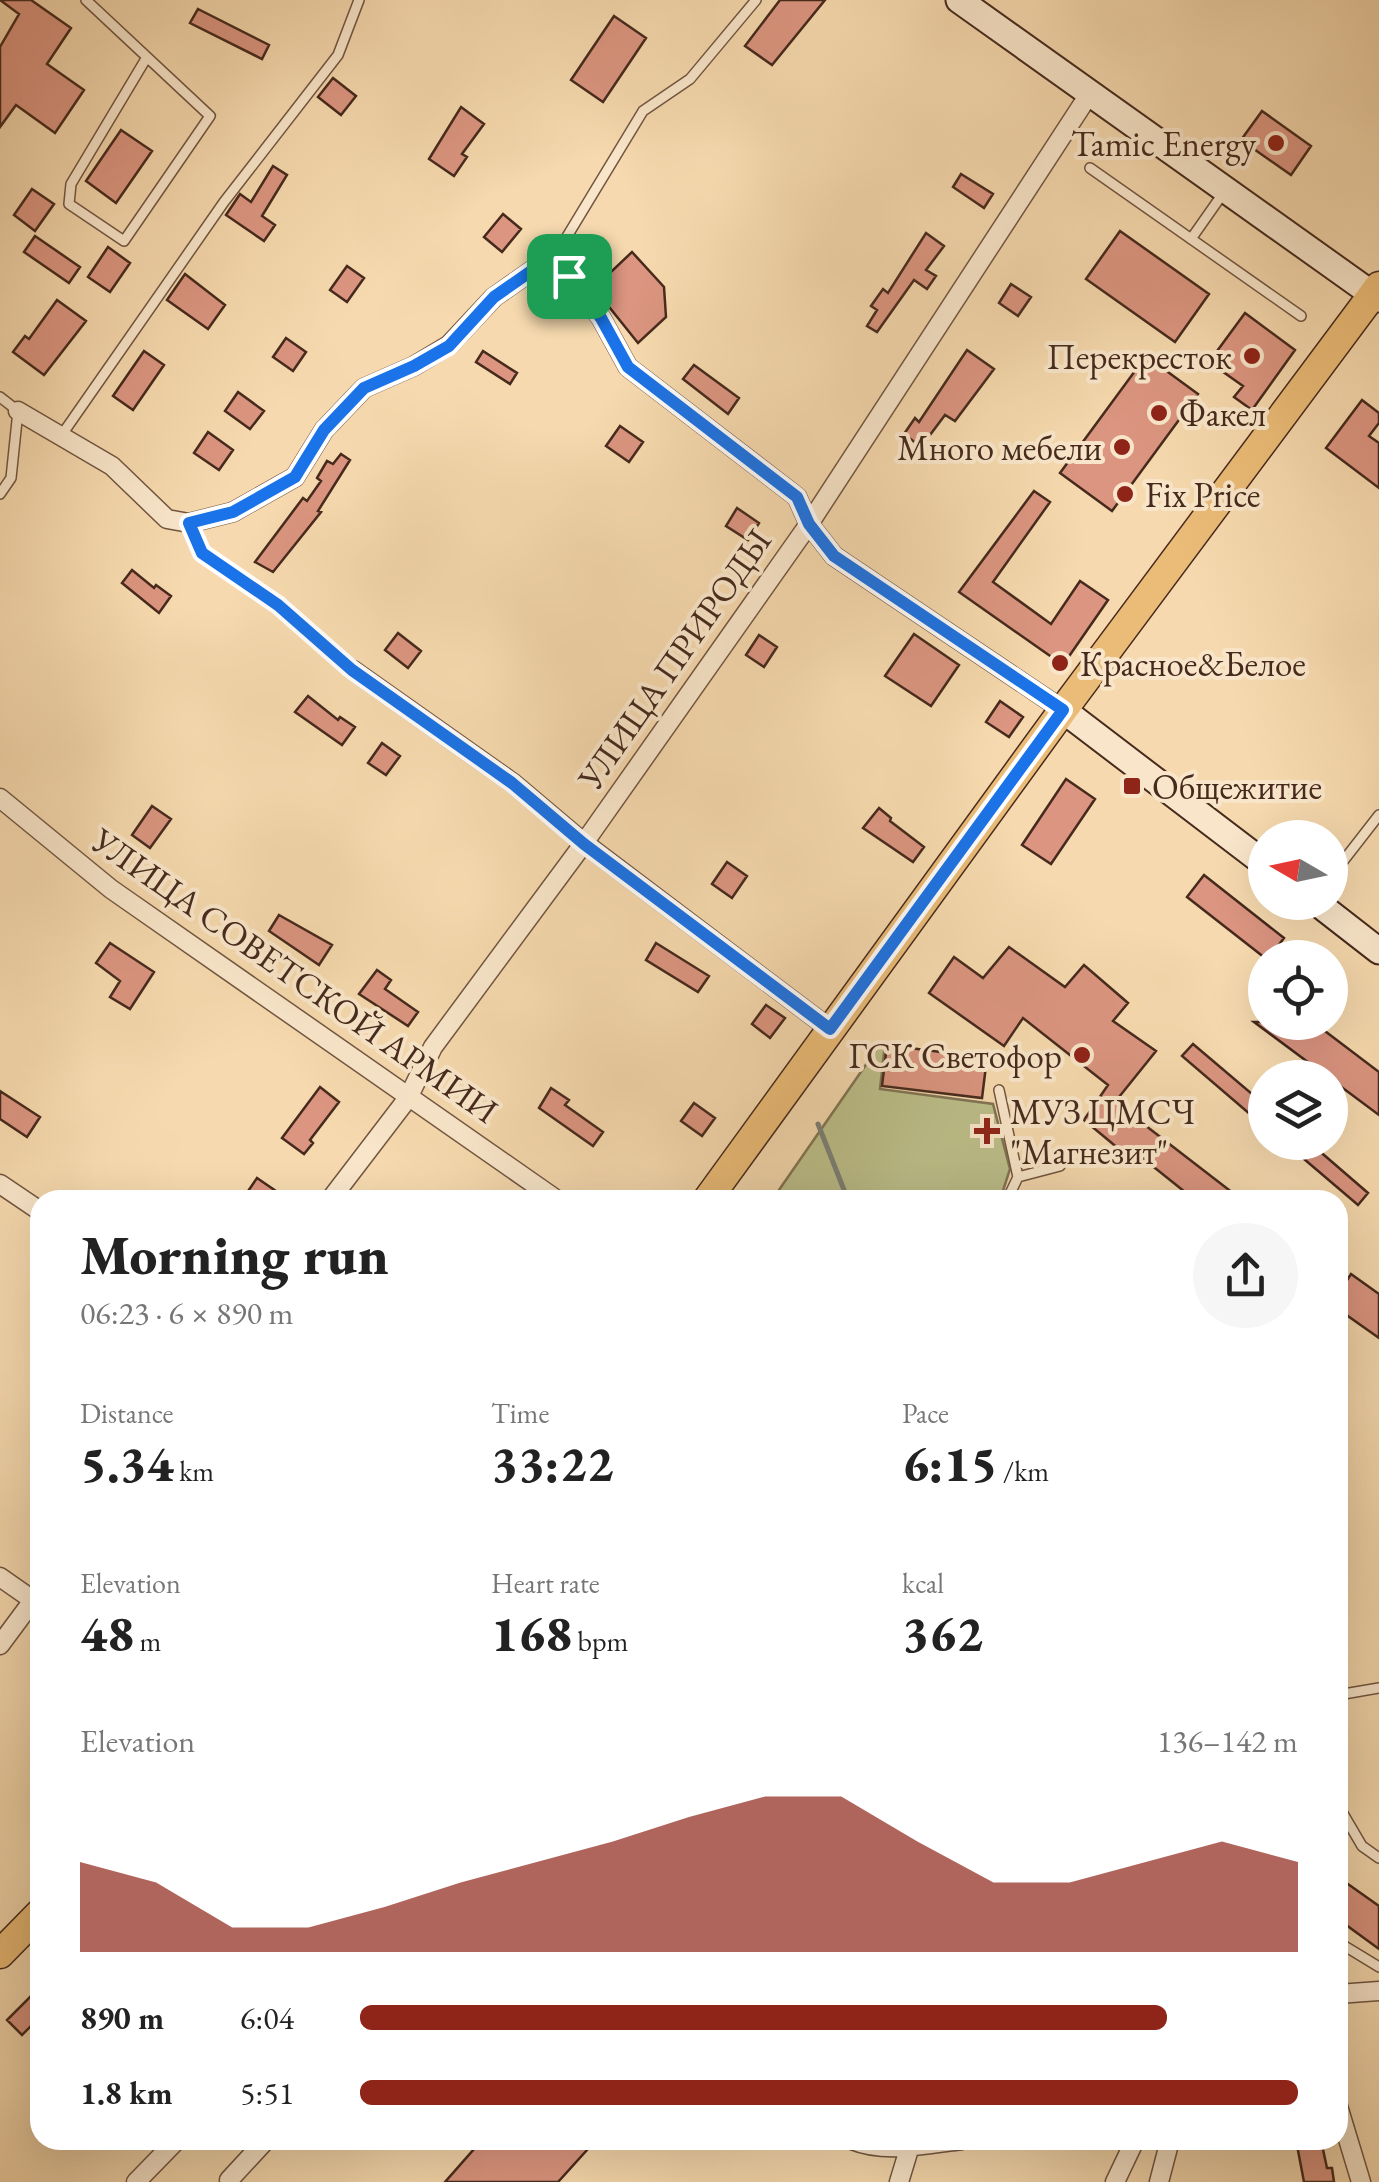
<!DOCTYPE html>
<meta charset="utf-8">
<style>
body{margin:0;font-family:"EB Garamond",serif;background:#f6f6f6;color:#222;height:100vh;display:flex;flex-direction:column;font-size:38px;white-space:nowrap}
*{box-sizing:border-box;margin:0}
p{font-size:32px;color:#767676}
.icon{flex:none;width:55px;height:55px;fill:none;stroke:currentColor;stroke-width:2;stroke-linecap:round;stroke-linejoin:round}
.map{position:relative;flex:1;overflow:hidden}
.panel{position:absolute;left:30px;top:1190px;width:1318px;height:960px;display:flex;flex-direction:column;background:#fff;border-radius:30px;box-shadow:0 10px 40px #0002}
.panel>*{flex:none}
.needle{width:65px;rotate:279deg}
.controls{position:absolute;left:1248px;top:820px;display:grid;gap:20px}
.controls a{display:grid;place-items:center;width:100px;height:100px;border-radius:50%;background:#fff;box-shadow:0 10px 40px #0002;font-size:50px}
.pin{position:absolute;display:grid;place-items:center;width:85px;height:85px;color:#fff;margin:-42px;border-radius:20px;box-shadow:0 5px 15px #0006}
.round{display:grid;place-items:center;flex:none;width:105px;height:105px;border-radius:52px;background:#f6f6f6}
.overview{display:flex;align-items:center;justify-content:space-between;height:170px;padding:0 50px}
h1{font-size:55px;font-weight:800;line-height:75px}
.metrics{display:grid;grid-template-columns:repeat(3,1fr);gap:15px;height:170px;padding:10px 50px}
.metrics div{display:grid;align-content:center}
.metrics b{font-size:50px;font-weight:800}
.metrics small{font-size:28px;font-weight:400}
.metrics p{font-size:28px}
.chart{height:280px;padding:20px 50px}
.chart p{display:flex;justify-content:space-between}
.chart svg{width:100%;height:180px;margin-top:10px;fill:#8f2418;opacity:.7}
ul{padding:0 50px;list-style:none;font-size:32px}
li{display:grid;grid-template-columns:160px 120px 1fr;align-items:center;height:75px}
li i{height:25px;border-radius:12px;background:#8f2418}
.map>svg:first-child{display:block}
</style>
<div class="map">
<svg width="1379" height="2182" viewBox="0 0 1379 2182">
<rect width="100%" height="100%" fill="#f6d9ae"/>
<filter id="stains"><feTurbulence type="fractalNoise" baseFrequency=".002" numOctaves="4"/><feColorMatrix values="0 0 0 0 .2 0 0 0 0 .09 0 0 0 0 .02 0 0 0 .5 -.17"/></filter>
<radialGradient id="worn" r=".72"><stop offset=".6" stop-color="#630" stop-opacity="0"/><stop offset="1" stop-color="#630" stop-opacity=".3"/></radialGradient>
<!-- green -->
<path fill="#bcbf8a" stroke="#817454" stroke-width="2.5" d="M881,1043L885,1044L880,1089L993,1104L1010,1169L1000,1200H772Z"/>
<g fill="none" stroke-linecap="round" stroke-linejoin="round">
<!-- stream -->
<path stroke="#7b8076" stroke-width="5" d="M818,1124L848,1200"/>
</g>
<!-- building -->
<path fill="#db9580" stroke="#462a1d" stroke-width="2.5" d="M0,0H31L71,28L47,64L84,90L55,133L16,105L0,127V47L19,14Z
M780,0H825L772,65L745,46Z
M198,9L269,45L262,59L190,23Z
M614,16L646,38L603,102L571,80Z
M333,78L356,96L341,115L318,97Z
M461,107L484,124L462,154L467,157L454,176L429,159Z
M1262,111L1311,146L1291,175L1241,140Z
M121,130L152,151L116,203L86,181Z
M273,166L287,175L262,216L275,225L264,241L226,215L240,194L251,202Z
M961,174L993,194L984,208L953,187Z
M32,189L54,204L35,231L14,215Z
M503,214L521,229L502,252L484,237Z
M1120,231L1209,294L1175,342L1086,279Z
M926,233L944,246L926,270L936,276L927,289L914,280L877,332L867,326L877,310L871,306L883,289L888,293Z
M35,236L80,267L69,283L24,252Z
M108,247L130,263L110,292L88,277Z
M632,252L664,287L666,317L638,343L594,288Z
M347,266L364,278L347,302L330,290Z
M185,274L225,305L208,329L167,300Z
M1011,284L1031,297L1018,316L999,303Z
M57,300L86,321L44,375L13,352L25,336L29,339Z
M1245,313L1295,350L1252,410L1234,397L1243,386L1209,362Z
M286,338L306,352L293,371L273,357Z
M967,350L994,369L955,421L945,415L921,447L904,434L915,418L919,422Z
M144,351L164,365L133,410L113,396Z
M483,351L517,373L510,384L476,362Z
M1146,356L1198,394L1112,511L1060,473Z
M694,365L739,398L728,414L683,379Z
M238,392L264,411L250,429L225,411Z
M1362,400L1379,413V423L1369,436L1379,443V488L1326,448Z
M620,426L643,442L629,462L606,446Z
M208,432L233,450L219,470L194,453Z
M341,454L350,460L318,511L321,512L273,572L255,562L303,498L307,501L321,481L317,478L327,461L333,464Z
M1034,491L1050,502L993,582L1051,624L1080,581L1108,600L1063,665L959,592Z
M737,508L759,523L748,540L726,526Z
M132,570L154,588L156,585L171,596L159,613L122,583Z
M398,633L421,651L408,668L385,650Z
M914,634L959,665L931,706L885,676Z
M759,635L777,647L764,667L746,655Z
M308,696L338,720L340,717L355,727L342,745L295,712Z
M1000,701L1023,717L1009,737L986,722Z
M382,743L400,756L386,775L368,763Z
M1066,779L1095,799L1051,864L1022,845Z
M152,806L171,819L150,848L132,835Z
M879,808L891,818L890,821L924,847L913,862L863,828Z
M727,862L747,876L732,898L712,884Z
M1204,875L1284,938L1269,958H1265L1187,897Z
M279,915L332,945L319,965L269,931Z
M110,943L154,972L130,1009L110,997L120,981L96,963Z
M656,943L709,976L698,992L646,960Z
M1009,947L1065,987L1084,965L1128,1003L1113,1021L1156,1051L1115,1102L1242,1200H1195L1130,1148L1125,1154L1084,1120L1108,1085L1023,1018L1004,1046L929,993L954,957L983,978Z
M377,970L391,980L385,989L418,1012L408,1026L359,994Z
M766,1005L785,1018L770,1038L752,1024Z
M1254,1022H1313L1379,1072V1115Z
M1193,1044L1265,1105V1127L1182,1056Z
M887,1045L987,1058L982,1098L882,1086Z
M320,1087L339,1102L310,1140L313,1143L304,1154L282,1138Z
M551,1088L569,1100L565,1105L603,1132L593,1146L539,1108Z
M0,1091L40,1117L27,1137L0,1119Z
M694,1103L715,1118L702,1136L681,1121Z
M1284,1142H1309L1368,1193L1358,1205Z
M257,1178L289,1200H242Z
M1351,1274L1379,1294V1338L1338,1309V1294Z
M1338,1877L1379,1906V1949L1338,1919Z
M40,1987V2017L22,2035L7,2020Z
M482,2140H596L558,2182H445Z
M1296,2140H1321L1327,2168H1332L1334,2182H1304Z"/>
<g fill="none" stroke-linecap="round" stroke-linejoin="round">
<defs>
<path id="lane" d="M86,0L210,116L124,241L69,204L71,184L147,57
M1090,168L1301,316
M1191,239L1224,192
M557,253L643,111L690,79L756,0
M0,397L18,411L11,478L0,494
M61,436L224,202L338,55L359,0
M189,523L202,553L278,605L353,670
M1330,878L1379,815
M999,1090L1018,1177L1007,1200
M1018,1177L1060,1166
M1338,1695L1379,1688
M1338,1805L1362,1846L1379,1858
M1338,1942L1379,1967"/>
<path id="street" d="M18,411L112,466L167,519L189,523L233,512L295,477L324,430L364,388L414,366L449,345L494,297L557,253L569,276L601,318L628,367L797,497L809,524L834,556L1063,710
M353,670L513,783L584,843L830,1029
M0,798L111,889L557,1200
M0,1184L40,1211
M330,1200L408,1098L433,1047L584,843L809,524L1090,93
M0,1577L40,1605
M0,1645L40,1591
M1338,1994L1379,1991
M1338,2106L1361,2182
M852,2140C885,2154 928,2144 962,2140
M229,2180L266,2140
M136,2182L177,2140
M899,2182L910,2146
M1115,2182L1135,2140
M1159,2182L1170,2140"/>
<path id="secondary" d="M959,0L1379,299
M1063,710L1265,864
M1316,902L1379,951"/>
<path id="primary" d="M707,1200L1063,710L1379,286
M0,1954L40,1913"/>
</defs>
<!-- lane casing -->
<use href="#lane" stroke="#725641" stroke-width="12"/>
<!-- street casing -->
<use href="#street" stroke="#725641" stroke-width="21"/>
<!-- secondary casing -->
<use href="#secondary" stroke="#462a1d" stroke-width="29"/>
<!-- primary casing -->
<use href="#primary" stroke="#462a1d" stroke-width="31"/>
<!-- lane -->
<use href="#lane" stroke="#f9e6ca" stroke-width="9"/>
<!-- street -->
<use href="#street" stroke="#f9e6ca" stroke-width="18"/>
<!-- secondary -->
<use href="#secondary" stroke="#f9e6ca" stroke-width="25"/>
<!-- primary -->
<use href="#primary" stroke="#ebbc77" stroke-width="28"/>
</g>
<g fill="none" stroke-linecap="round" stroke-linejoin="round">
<defs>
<path id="route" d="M557,253L569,276L601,318L628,367L797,497L809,524L834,556L1063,710L830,1029L584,844L512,783L352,670L278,605L202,553L189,523L233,512L295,477L324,430L364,388L414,366L449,346L494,297Z"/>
</defs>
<!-- route casing -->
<use href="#route" stroke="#fff" stroke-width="20"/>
<!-- route -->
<use href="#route" stroke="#1a73e8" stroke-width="12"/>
</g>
<!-- markers -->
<g fill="#8f2418" stroke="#f9e6ca" stroke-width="4">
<circle cx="1276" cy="143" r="10"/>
<circle cx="1252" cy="356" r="10"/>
<circle cx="1159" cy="413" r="10"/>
<circle cx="1122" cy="447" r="10"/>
<circle cx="1125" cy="494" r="10"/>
<circle cx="1060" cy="663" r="10"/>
<rect x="1122" y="776" width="20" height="20" rx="5"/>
<circle cx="1082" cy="1055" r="10"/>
<path d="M982 1116h10v10h10v10h-10v10h-10v-10h-10v-10h10z"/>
</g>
<g text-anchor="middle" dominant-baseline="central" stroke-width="8" stroke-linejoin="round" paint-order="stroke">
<!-- poi labels -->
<g font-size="35" fill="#462a1d" stroke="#f9e6ca" text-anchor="start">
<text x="1256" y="143" text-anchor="end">Tamic Energy</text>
<text x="1232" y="356" text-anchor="end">Перекресток</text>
<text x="1179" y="413">Факел</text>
<text x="1102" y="447" text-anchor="end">Много мебели</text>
<text x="1145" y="494">Fix Price</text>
<text x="1080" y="663">Красное&amp;Белое</text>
<text x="1152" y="786">Общежитие</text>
<text x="1062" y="1055" text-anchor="end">ГСК Светофор</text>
<text x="1010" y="1111">МУЗ ЦМСЧ<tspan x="1010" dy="40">"Магнезит"</tspan></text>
</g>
<!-- street labels -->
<g font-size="35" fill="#462a1d" stroke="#f9e6ca">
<text transform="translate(674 659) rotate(-55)">УЛИЦА ПРИРОДЫ</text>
<text transform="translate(295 975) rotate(35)">УЛИЦА СОВЕТСКОЙ АРМИИ</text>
</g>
</g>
<rect width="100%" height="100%" filter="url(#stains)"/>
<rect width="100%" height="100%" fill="url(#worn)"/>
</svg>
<div class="controls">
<a><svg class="needle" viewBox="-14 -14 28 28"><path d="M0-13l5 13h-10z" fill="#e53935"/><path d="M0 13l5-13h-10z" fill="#767676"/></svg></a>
<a><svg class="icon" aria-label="locate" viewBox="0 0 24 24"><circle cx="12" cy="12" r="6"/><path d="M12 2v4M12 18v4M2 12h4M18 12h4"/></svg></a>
<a><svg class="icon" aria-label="layers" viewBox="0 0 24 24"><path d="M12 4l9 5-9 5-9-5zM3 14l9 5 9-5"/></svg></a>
</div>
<div class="pin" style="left:569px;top:276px;background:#1e9e55"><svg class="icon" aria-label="arrive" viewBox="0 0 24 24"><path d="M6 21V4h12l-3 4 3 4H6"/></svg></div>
<section class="panel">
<div class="overview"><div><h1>Morning run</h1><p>06:23 · 6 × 890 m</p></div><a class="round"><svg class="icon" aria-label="share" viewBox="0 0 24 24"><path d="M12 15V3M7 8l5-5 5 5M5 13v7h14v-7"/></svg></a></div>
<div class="metrics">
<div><p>Distance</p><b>5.34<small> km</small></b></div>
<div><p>Time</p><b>33:22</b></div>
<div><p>Pace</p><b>6:15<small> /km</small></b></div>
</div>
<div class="metrics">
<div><p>Elevation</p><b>48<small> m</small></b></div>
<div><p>Heart rate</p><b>168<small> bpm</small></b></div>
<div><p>kcal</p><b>362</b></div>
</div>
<div class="chart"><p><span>Elevation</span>136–142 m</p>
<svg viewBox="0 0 160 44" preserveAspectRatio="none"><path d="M0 44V22L10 27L20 38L30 38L40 33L50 27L60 22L70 17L80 11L90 6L100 6L110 17L120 27L130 27L140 22L150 17L160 22V44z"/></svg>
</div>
<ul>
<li><b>890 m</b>6:04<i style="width:86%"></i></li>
<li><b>1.8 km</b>5:51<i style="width:100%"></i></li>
</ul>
</section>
</div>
